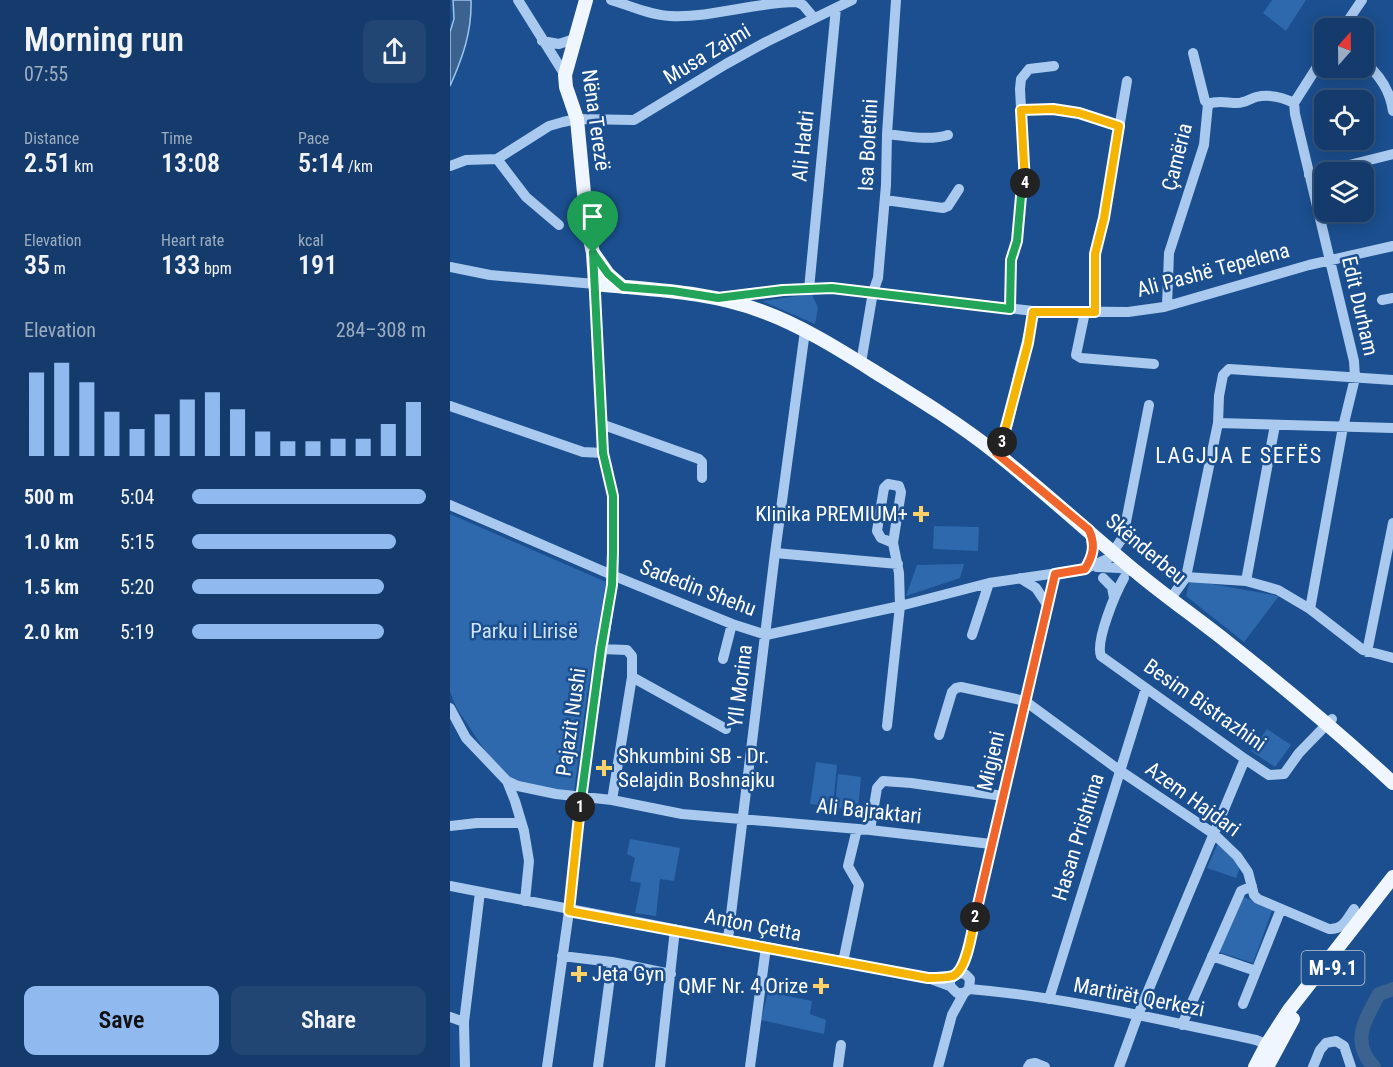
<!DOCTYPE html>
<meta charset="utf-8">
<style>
body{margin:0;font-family:"Roboto Condensed",sans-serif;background:#214673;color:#f1f3f6;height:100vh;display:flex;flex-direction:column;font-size:22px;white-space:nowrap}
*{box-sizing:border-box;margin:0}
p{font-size:20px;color:#9dadc1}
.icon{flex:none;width:33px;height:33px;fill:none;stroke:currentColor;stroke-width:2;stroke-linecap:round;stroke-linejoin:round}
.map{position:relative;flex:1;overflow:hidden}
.details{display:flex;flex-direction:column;background:#143b6b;width:450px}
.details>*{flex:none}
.needle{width:39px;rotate:20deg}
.fabs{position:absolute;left:864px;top:18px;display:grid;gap:12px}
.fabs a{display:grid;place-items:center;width:60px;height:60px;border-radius:12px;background:#143b6b;box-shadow:0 3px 15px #0003,0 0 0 2px #33557e;font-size:30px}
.pin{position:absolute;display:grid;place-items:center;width:51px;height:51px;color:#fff;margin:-62px -26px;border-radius:50% 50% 50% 0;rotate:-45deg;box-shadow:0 0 6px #0007}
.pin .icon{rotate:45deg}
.km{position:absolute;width:30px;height:30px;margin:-15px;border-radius:50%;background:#222;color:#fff;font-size:16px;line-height:30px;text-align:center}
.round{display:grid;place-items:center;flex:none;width:63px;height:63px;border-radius:12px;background:#214673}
.overview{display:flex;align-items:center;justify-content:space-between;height:102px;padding:0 24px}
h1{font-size:33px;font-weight:600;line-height:45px}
.metrics{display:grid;grid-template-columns:repeat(3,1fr);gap:9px;height:102px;padding:6px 24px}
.metrics div{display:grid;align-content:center}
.metrics b{font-size:26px;font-weight:600}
.metrics small{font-size:16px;font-weight:400}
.metrics p{font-size:16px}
.chart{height:168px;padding:12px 24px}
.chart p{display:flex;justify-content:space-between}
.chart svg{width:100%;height:108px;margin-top:6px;stroke:#90b9f0;stroke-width:6}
.action{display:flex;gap:12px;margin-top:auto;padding:12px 24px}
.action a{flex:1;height:69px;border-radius:12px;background:#90b9f0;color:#111;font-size:24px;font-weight:600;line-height:69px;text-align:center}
.action a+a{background:#214673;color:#f1f3f6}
ul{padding:0 24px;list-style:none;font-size:20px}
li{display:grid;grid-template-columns:96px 72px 1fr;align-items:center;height:45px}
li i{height:15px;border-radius:8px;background:#90b9f0}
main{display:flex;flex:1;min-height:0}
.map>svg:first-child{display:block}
</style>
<main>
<section class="details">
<div class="overview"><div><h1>Morning run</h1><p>07:55</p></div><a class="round"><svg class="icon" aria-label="share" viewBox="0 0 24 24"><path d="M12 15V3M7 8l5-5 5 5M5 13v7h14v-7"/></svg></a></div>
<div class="metrics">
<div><p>Distance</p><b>2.51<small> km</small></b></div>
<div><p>Time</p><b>13:08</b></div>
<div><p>Pace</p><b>5:14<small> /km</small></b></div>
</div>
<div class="metrics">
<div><p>Elevation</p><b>35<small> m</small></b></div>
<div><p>Heart rate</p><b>133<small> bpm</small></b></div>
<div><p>kcal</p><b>191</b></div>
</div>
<div class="chart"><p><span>Elevation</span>284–308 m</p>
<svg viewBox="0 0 160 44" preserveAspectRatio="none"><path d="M5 44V10M15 44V6M25 44V14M35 44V26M45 44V33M55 44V27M65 44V21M75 44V18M85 44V25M95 44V34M105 44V38M115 44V38M125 44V37M135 44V37M145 44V31M155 44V22"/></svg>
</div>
<ul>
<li><b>500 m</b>5:04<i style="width:100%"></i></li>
<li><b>1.0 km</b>5:15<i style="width:87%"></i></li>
<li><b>1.5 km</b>5:20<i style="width:82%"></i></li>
<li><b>2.0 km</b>5:19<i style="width:82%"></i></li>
</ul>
<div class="action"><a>Save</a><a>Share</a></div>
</section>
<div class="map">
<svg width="943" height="1067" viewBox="0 0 943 1067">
<rect width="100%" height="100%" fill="#1b4f8f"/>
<!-- green -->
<path fill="#2e69ad" d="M822,0H856L836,31L813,13Z
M362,294L368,308L365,324L312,301Z
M0,514L156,582L137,695L124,791L86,790L49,772L6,707L0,691Z
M484,526L529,527L528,551L483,549Z
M514,564L510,578L456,596L467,565Z
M740,580L829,596L794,642L736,596Z
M817,729L841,745L825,767L801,751Z
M366,762L387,765L383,806L360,804Z
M388,774L411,777L408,810L385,808Z
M180,839L230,848L224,881L210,879L206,916L185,913L191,883L180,881L185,858L177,854Z
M768,843L781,854L790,867L786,878L757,868Z
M791,896L823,908L803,963L769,952Z
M318,992L362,1001L360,1014L376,1020L374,1034L311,1020Z"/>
<!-- water -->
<path fill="#3c6290" stroke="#9cc4f0" stroke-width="1.5" d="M3,0H21C22,31 13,57 0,86V32L4,19Z"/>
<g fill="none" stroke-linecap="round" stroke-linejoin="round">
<!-- river -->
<path stroke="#3c6290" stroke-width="14" d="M924,1067C900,1042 915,1020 929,994L943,989"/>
<!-- minor -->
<path stroke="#a9c9ee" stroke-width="10" d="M68,0L115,75
M161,0C181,6 200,15 220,16C263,18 305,2 347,2L353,5L364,18
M893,28L912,0
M92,41L109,44L124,39
M743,53L755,101L758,104
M914,62C930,75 940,90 943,111
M571,110L603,109L629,113L669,126
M437,134C456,136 479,141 498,135
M47,159L76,197L109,225
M0,166L16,160L47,159L99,126L113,122L127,119L184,120L276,64L316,42L402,0
M859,175L943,154
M435,200L493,208L498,206L509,189
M0,267L40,275L145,284L153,453L163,496L162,585L130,802L119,911L97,1067
M359,289L386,8
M271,297L333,290L382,288L583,311L678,312L714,307L859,265L943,246
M932,300L943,298
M717,306L719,253L754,145L758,104C768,100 777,103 787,103C795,103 799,99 806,97C819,94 832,97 844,103
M560,309L561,260L567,241L571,196L575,184L570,89L571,79L579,69L604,66
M635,312L626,355L631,358L704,364
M645,312V254L654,218L677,81
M411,363L423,292L428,278L436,185L437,134L446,0
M0,406L133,452L153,453
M768,423L943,428
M151,424L249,459L252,462V478
M546,453C560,429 561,407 567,381C572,357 580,336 583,311
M0,505L162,575L282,624L316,635L450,606L539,583L635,569L659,558L673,537L699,405
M325,553L448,564
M647,567L670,568L684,572
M635,569C642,557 646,546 641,533
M736,577L796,581L828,590L860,609L913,650L943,658
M570,578L586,588L598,606
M653,578L662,587L664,598
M674,578C666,592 645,641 651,656L795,759L819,775L834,774L849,753L882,719
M796,581L825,425
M721,598L736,577L768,423L769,396L773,375L779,369L943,380
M860,609L893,427L905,378L904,361L845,114L844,103L874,56
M522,635L539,583
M151,649L177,650L182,656V677L162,800
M917,652L943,523
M273,659L282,624
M182,677L276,729
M0,708L16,738L57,781L65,801L74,831L79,861L75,901
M437,726L450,606L449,573L443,543L451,492L449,486L438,484L434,488L427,531L431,538L443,543
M489,735L502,692L506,688L511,687L575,701L669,770L764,834L787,856L798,872L804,895L808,899L879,929C893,930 897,919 904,909
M57,781L68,786L106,794L162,800L232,814L420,830L541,844
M0,826L27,823H71
M420,830L427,788L433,781L461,783L553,796
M0,886L478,978L500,986L507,993H514L519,989L520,979L515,974L508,973L500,980V986
M278,939L325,553L355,331
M112,956L162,962
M762,956L806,971
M393,962L409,885L398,866L407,829
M508,973L516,957L605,574
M519,989C615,997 711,1020 806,1040L824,1047
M599,999L696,688
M793,1004L831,909
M0,1017L14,1022
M732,1025L791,891L802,886
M15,1067L14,1022L30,892
M148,1067L162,962L221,974
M210,1067L225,929
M300,1067L316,947
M388,1067L391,1045
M488,1067L502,1015L514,993
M578,1067L580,1064L585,1063L595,1067
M669,1067L688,1015L795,759
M863,1067L870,1050L876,1043L886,1041L894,1046L901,1067"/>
<!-- major -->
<path stroke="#f0f6ff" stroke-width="14" d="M136,0L115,75L116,87L127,119L137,225L143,253L145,284C201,290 258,291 311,311C350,325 387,348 422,370C464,396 507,422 546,453C595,492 641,535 690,575C718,598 748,619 777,642C834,687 890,734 943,783
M144,254L158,274L173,287
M805,1067L817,1044L839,1010L943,877
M817,1067L843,1019"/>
</g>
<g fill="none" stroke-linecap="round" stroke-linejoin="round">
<defs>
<path id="split-1" d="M130,807L151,649L162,585L163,552V496L153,453L143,253"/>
<path id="split-2" d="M130,807L119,911L478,978C486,978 496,978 503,976C517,970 522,931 525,917"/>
<path id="split-3" d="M525,917L605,574L635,569C643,556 646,545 639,530L546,453L552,442"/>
<path id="split-4" d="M552,442L578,343L583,312H645V254L654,218L669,126L629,113L603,109L571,110L575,183"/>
<path id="split-5" d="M143,253L158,274L173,287L223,291L268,298L333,290L382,288L560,309L561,260L567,241L571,196L575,183"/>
</defs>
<!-- split-1 casing -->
<use href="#split-1" stroke="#fff" stroke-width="12"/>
<!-- split-2 casing -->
<use href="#split-2" stroke="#fff" stroke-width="12"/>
<!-- split-3 casing -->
<use href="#split-3" stroke="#fff" stroke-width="12"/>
<!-- split-4 casing -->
<use href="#split-4" stroke="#fff" stroke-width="12"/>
<!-- split-5 casing -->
<use href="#split-5" stroke="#fff" stroke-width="12"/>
<!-- split-1 -->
<use href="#split-1" stroke="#22a559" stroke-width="8"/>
<!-- split-2 -->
<use href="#split-2" stroke="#f5b400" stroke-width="8"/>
<!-- split-3 -->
<use href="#split-3" stroke="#f0652b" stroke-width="8"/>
<!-- split-4 -->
<use href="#split-4" stroke="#f5b400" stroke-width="8"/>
<!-- split-5 -->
<use href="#split-5" stroke="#22a559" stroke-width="8"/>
</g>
<!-- markers -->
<g fill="#ffd166" stroke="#1b4f8f" stroke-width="2">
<path d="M468 505h6v6h6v6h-6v6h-6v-6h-6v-6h6z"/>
<path d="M151 759h6v6h6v6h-6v6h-6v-6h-6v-6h6z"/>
<path d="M126 965h6v6h6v6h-6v6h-6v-6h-6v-6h6z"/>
<path d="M368 977h6v6h6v6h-6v6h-6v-6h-6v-6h6z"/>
</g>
<g text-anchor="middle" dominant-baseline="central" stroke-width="5" stroke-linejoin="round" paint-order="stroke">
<!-- shield labels -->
<rect fill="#1b4f8f" stroke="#bbcadd" stroke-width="1.5" x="851.5" y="951" width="63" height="34" rx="4.5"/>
<g font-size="20" font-weight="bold" fill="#fff">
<text x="883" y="968">M-9.1</text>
</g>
<!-- street labels -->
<g font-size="21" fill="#fff" stroke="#1b4f8f">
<text transform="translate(257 54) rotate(-31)">Musa Zajmi</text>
<text transform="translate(146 120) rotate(82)">Nëna Terezë</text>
<text transform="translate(418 145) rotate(-87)">Isa Boletini</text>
<text transform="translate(353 146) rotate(-84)">Ali Hadri</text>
<text transform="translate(727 157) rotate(-76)">Çamëria</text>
<text transform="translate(763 270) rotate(-15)">Ali Pashë Tepelena</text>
<text transform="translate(910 306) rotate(77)">Edit Durham</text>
<text transform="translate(696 549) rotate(40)">Skënderbeu</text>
<text transform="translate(248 588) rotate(21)">Sadedin Shehu</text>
<text transform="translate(290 686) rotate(-83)">Yll Morina</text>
<text transform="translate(755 705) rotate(35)">Besim Bistrazhini</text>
<text transform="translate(121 722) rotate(-82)">Pajazit Nushi</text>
<text transform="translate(541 761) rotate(-77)">Migjeni</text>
<text transform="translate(743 799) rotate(36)">Azem Hajdari</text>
<text transform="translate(419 811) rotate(6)">Ali Bajraktari</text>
<text transform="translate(628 837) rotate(-73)">Hasan Prishtina</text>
<text transform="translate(303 925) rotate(11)">Anton Çetta</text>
<text transform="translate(689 997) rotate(11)">Martirët Qerkezi</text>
</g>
<!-- poi labels -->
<g font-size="21" fill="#fff" stroke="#1b4f8f" text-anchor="end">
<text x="458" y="514">Klinika PREMIUM+</text>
<text x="168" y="756" text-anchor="start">Shkumbini SB - Dr.<tspan x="168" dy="24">Selajdin Boshnajku</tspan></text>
<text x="142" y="974" text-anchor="start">Jeta Gyn</text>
<text x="358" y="986">QMF Nr. 4 Orize</text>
</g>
<!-- park labels -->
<g font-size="21" fill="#cfe3fa" stroke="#1b4f8f">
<text x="74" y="631">Parku i Lirisë</text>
</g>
<!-- neighbourhood labels -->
<g font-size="22" letter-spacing="1.5" fill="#fff" stroke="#1b4f8f">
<text x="789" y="455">LAGJJA E SEFËS</text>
</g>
</g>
</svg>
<div class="fabs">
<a><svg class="needle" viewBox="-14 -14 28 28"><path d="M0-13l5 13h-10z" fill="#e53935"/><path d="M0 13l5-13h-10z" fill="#9dadc1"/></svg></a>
<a><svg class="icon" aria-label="locate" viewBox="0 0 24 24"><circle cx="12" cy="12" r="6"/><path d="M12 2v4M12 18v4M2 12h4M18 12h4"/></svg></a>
<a><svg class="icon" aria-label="layers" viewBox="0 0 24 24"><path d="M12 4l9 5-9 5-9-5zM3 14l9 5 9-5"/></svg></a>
</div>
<div class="pin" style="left:143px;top:253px;background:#1e9e55"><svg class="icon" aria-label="arrive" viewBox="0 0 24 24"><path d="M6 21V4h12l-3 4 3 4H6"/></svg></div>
<b class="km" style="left:130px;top:807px">1</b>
<b class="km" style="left:525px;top:917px">2</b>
<b class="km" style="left:552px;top:442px">3</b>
<b class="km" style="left:575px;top:183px">4</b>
</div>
</main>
